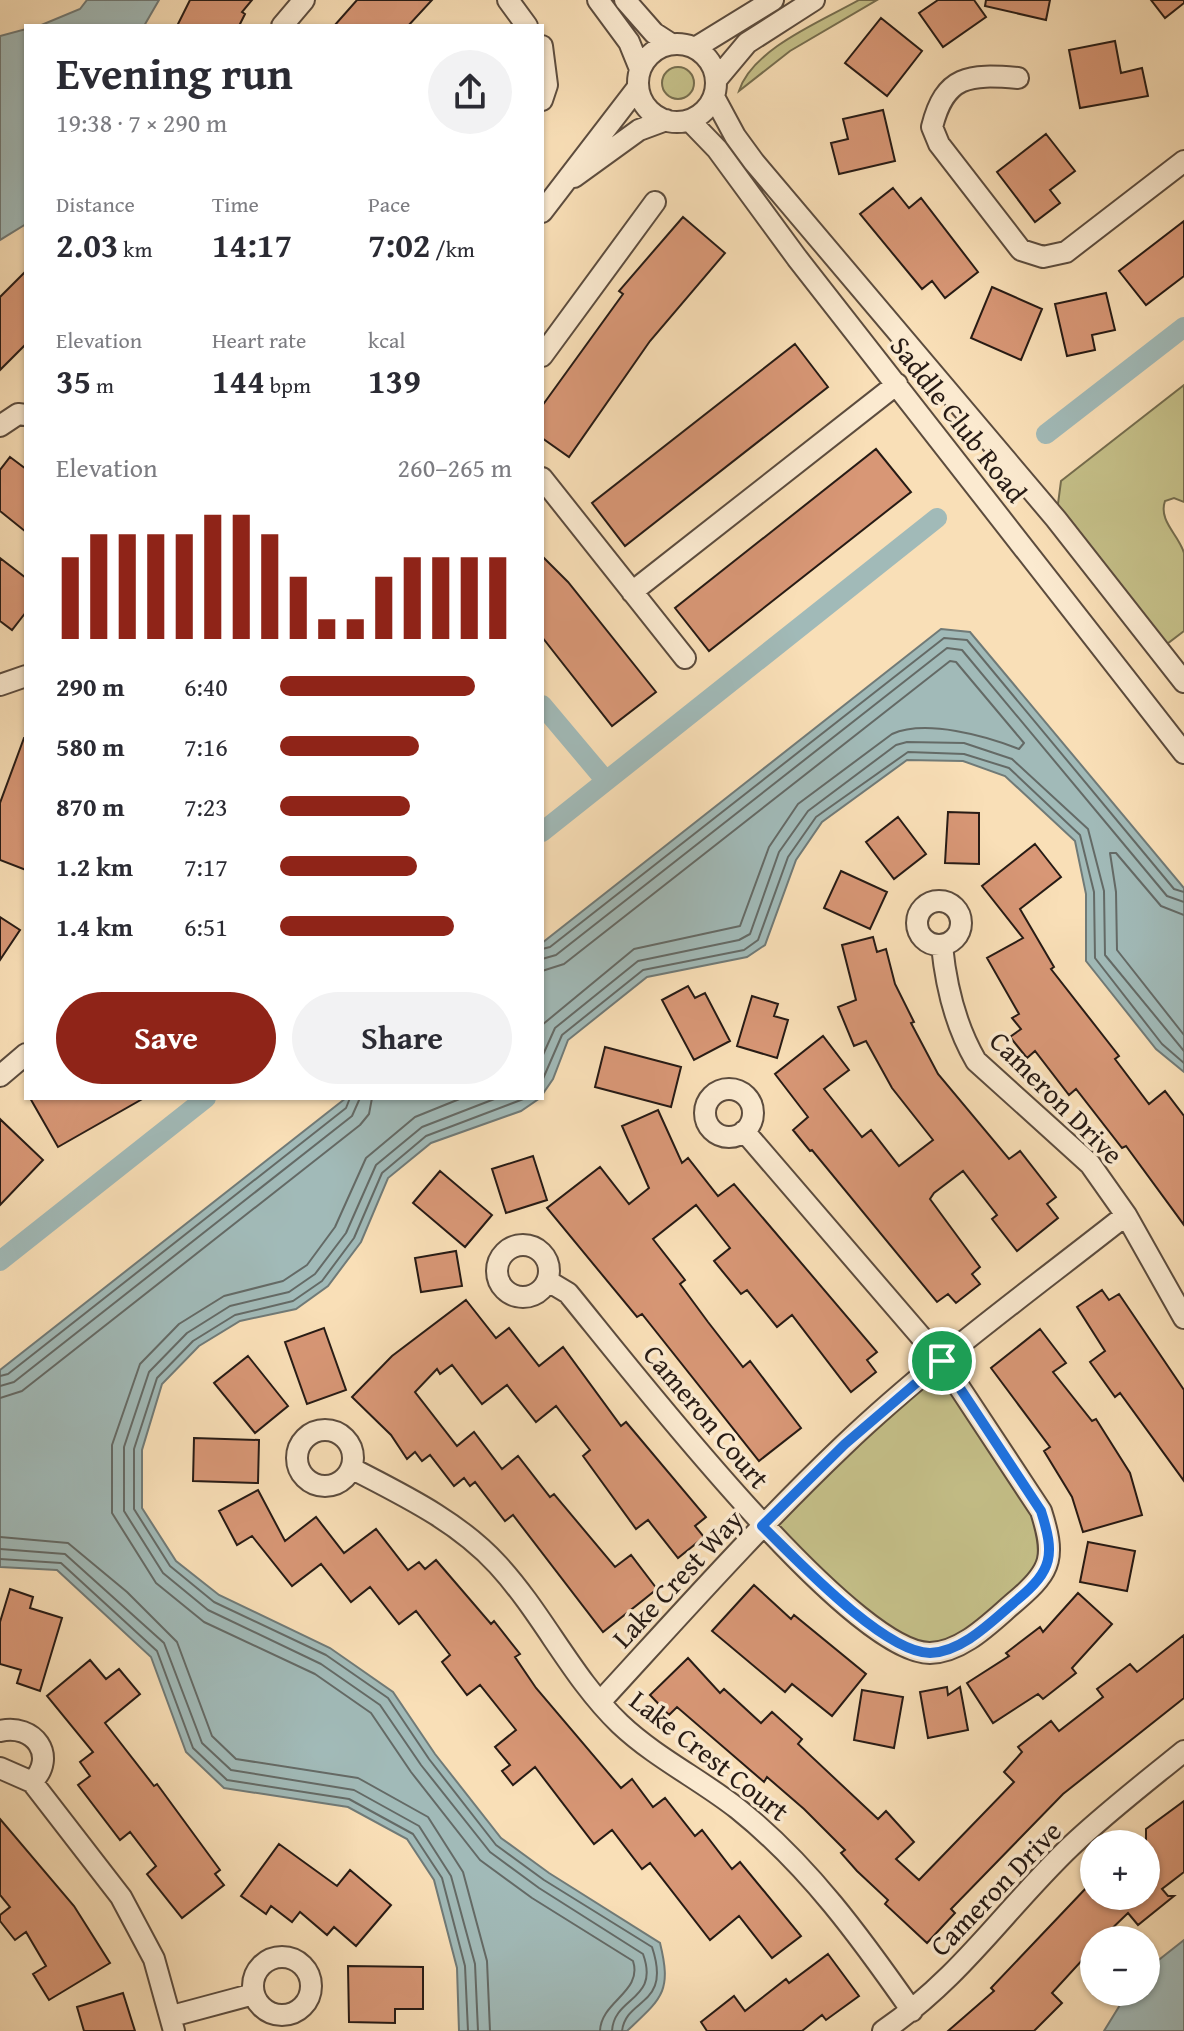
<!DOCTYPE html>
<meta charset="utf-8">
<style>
body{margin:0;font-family:"Gentium Book Plus",serif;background:#f2f2f3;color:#2b2b33;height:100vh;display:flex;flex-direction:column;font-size:30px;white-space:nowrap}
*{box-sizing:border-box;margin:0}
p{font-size:26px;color:#7c7c81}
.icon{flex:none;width:44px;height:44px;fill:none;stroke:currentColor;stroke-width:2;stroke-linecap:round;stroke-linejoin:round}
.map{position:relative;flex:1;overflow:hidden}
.drawer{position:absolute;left:24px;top:24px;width:520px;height:1076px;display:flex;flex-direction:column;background:#fff;border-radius:0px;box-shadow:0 2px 6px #0004}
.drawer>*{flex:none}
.controls{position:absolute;left:1080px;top:1830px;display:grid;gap:16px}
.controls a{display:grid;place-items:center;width:80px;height:80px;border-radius:50%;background:#fff;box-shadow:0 2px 6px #0004;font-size:40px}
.pin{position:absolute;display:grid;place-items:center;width:68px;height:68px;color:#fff;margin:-34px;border:4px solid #fff;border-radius:50%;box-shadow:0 2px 8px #0007}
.round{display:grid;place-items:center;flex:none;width:84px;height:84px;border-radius:42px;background:#f2f2f3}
.head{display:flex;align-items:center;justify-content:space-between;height:136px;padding:0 32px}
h1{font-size:44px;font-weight:800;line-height:60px}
.metrics{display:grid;grid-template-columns:repeat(3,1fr);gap:12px;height:136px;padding:8px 32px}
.metrics div{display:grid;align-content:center}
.metrics b{font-size:34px;font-weight:800}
.metrics small{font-size:22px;font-weight:400}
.metrics p{font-size:22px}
.chart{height:224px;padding:16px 32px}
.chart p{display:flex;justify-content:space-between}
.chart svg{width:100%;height:144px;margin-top:8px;stroke:#8f2418;stroke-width:6}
.button{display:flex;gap:16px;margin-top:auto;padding:16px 32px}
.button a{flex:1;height:92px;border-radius:48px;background:#8f2418;color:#fff;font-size:32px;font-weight:800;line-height:92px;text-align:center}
.button a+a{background:#f2f2f3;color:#2b2b33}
ul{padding:0 32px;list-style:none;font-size:26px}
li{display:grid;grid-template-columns:128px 96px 1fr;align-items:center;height:60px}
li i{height:20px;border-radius:10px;background:#8f2418}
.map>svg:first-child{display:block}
</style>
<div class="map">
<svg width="1184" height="2031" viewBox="0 0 1184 2031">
<rect width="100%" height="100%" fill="#f9dfb7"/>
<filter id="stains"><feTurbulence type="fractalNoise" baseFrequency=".0025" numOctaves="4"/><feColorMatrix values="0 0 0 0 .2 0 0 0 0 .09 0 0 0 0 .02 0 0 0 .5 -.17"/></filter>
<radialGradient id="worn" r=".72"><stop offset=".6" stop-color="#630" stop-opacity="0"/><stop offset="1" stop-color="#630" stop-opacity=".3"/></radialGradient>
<!-- green -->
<path fill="#c5c089" stroke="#766e4f" stroke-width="2" d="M859,0H877L790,51L739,91C752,49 822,21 859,0Z
M662 83a16 16 0 1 1 32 0a16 16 0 1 1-32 0Z
M1184,385V502L1174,498L1165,501C1158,521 1179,535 1184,553C1184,576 1184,608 1184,631L1159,650L1056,519L1061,481Z
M942,1361L1041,1511L1049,1564L957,1645L909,1649L762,1526Z"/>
<!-- water -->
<path fill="#a1bab8" stroke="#707a77" stroke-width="2" d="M87,0H159L144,26H39L80,9Z
M26,29V224L0,240V36Z
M941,629L970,632L1184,888V1072L1156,1049L1086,961V894L1075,841L1005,776L963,761L907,760L822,822L796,860L765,945L747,957L647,977L568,1040L553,1079L542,1095V943Z
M346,1098H540L521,1111L431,1143L388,1178L361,1242L328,1286L296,1309L240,1321L199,1346L162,1384L142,1450V1508L176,1561L219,1595L330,1648L393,1692L435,1754L501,1838L549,1873L660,1943C672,1992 662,1998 627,2031H459L457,1968L434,1880L407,1839L348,1807L224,1788L186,1752L151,1657L57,1570L0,1567V1370Z
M1184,1940V2031H1104L1128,1992H1146V1970Z"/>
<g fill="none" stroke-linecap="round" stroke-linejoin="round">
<!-- shore -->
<path stroke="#646a66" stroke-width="2" d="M1184,915L1161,906L1116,853H1110L1116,892L1117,950L1184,1035
M542,949L550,947L944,638L967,640L1174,889L1184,892
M542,959L556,955L947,648L962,650L1167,896L1184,902
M542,971L564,964L950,661L956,662L1024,743L1019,749C986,736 926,719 892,734L798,804L769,847L740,926L634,949L542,1025
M542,1057L555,1028L638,961L739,940L750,934L779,852L808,811L896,745L907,742L964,743L1012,759L1088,829L1104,891L1105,955L1184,1051
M542,1081L562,1035L643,970L744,950L758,940L788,857L816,817L908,752L964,754L1009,768L1080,835L1094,892L1095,958L1162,1044L1184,1063
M462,1098L415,1117L366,1158L335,1227L307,1265L283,1281L224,1296L179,1324L140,1364L112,1445V1513L156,1583L204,1622L315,1674L371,1713L411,1772L480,1860L532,1898L633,1961C643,1992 601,2001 600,2031
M497,1098L422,1127L376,1165L346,1233L315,1274L289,1292L230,1306L187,1333L149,1372L124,1447V1511L163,1573L208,1610L321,1664L380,1705L421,1765L490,1852L539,1888L643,1954C660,2001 614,1996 612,2031
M526,1098L426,1136L382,1173L354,1238L322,1281L293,1301L235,1315L193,1341L157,1378L134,1449V1509L170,1566L214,1602L326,1655L388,1698L429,1759L496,1845L544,1880L652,1947C672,2007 626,1997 622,2031
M0,1376L8,1374L346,1108L350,1098
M0,1386L14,1382L352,1116L360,1098
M0,1398L22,1391L360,1125L369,1114L372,1098
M0,1537L68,1543L127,1592L177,1642L212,1736L236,1759L358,1778L428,1817L463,1872L487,1961L490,2031
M0,1549L65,1554L164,1643L202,1743L231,1770L354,1790L419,1826L451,1876L475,1964L478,2031
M0,1559L61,1563L157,1651L193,1748L227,1780L349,1799L413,1834L442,1878L465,1966L468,2031"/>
<!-- canal -->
<path stroke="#a1bab8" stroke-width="20" d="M1046,434L1184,327
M542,705L606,781
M542,832L937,518
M0,1261L206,1098"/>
</g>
<!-- building -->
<path fill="#d89776" stroke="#271b15" stroke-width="2" d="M190,0H252L242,12L245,14L239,26H177Z
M357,0H432L408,26H334Z
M938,0H974L986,17L943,47L919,13Z
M986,0H1050L1046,20L985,6Z
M1151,0H1184V3L1165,18Z
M881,18L922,51L887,96L845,63Z
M1115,41L1121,73L1142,68L1148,96L1080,108L1069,50Z
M883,110L895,161L839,174L831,143L848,139L843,119Z
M1046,134L1075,171L1050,190L1060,203L1035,222L997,172Z
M893,188L909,208L921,198L978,272L945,298L932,281L922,289L860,214Z
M683,217L725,253L650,341L569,457L542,438V406L623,294L619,291Z
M1184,221V276L1146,305L1119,271Z
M26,271V344L0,370V297Z
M992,287L1042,309L1021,360L971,338Z
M1106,293L1115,330L1092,335L1095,350L1067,356L1055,304Z
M795,344L828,387L625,546L592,503Z
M876,449L911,492L709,651L675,608Z
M10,457L26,469V532L0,511V470Z
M542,556L568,582L656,692L612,726L542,637Z
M0,558L26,578V612L12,630L0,621Z
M24,738H26V870L0,860V803Z
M948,812L979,813V864L945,863Z
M898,817L926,854L894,879L866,842Z
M1035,844L1061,877L1020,909L1054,967L1051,969L1119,1056L1115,1059L1149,1104L1165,1091L1184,1116V1225L1126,1146L1122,1148L1076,1089L1069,1095L1035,1051L1027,1058L1010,1037L1021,1029L1012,1018L1019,1014L987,958L1023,938L982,886Z
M841,871L887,892L870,929L824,908Z
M0,917L20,930L0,960Z
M873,937L877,952L886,949L895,984L914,1022L911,1023L938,1074L1009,1159L1020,1151L1056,1197L1047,1204L1058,1218L1017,1251L992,1219L997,1215L963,1171L934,1193L930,1199L980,1267L972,1274L980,1284L956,1303L948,1294L937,1302L812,1150L810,1151L793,1130L808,1117L775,1074L823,1036L849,1070L824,1089L862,1137L871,1130L899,1166L933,1140L892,1088L866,1041L854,1046L838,1007L856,1000L842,945Z
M688,986L695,998L705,993L730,1041L694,1060L662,1000Z
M752,996L778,1004L774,1016L788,1020L777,1058L737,1046Z
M605,1047L681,1067L671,1107L595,1087Z
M30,1098H144L58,1147Z
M658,1110L682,1163L688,1158L718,1196L734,1184L877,1352L867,1360L876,1372L851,1392L792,1315L777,1327L747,1290L741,1294L714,1261L730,1248L696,1205L653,1239L685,1280L680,1284L708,1322L743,1367L750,1361L801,1428L759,1461L642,1314L637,1317L547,1208L600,1167L629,1204L649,1188L622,1126Z
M0,1119L43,1160L0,1205Z
M533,1156L547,1200L506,1213L492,1169Z
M440,1171L492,1215L465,1247L413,1203Z
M456,1251L462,1286L421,1292L415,1258Z
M1102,1290L1109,1300L1119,1294L1184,1390V1481L1120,1393L1115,1397L1090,1362L1105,1351L1077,1307Z
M466,1300L496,1338L509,1328L539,1366L563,1347L621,1426L626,1422L706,1517L695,1526L704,1537L678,1558L648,1520L636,1529L583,1456L590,1450L556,1406L536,1422L507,1385L482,1404L452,1365L440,1374L437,1369L415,1392L457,1446L474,1432L502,1469L518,1456L550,1497L554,1494L615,1567L631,1555L657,1589L603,1632L513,1515L505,1521L475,1482L470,1486L464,1478L454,1486L430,1455L422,1461L415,1452L407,1459L391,1435L352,1397L392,1356Z
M324,1328L346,1390L307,1404L285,1342Z
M1040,1329L1066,1363L1053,1372L1092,1421L1096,1419L1130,1473L1142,1515L1083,1532L1072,1497L1044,1451L1050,1447L991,1368Z
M248,1356L288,1406L255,1433L214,1383Z
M194,1438L259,1440L258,1483L193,1481Z
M258,1490L285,1541L316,1517L344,1553L376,1529L408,1570L419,1562L425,1569L436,1560L491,1624L494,1621L520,1654L515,1657L536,1688L621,1788L632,1779L653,1807L665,1798L695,1836L702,1830L732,1869L740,1862L801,1936L772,1958L739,1916L710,1940L650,1863L642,1869L612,1830L594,1844L535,1767L513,1785L502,1771L510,1765L495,1747L516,1730L480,1685L467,1695L442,1662L450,1655L416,1611L399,1624L370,1587L351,1602L321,1564L292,1586L252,1536L237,1545L219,1511Z
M1088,1542L1135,1551L1127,1591L1080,1582Z
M754,1585L791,1619L794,1615L866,1674L832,1716L792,1684L785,1692L712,1631Z
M10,1589L33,1597L30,1608L62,1618L40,1691L17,1683L21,1670L0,1664V1622Z
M1078,1593L1112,1624L1072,1668L1076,1673L1043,1699L1038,1694L993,1723L967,1683L1009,1656L1006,1653L1040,1627L1043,1632Z
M1184,1635V1698L1063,1794L951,1909L955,1913L927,1943L885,1904L888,1900L857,1871L841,1853L845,1850L804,1809L767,1777L764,1782L677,1707L669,1715L650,1695L688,1658L720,1693L724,1689L761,1723L772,1712L802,1739L798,1744L878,1819L886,1811L914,1842L896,1859L919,1880L1014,1782L1004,1772L1022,1752L1018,1747L1051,1721L1059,1731L1103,1697L1097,1689L1130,1664L1137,1672Z
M90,1660L106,1679L119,1669L140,1694L105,1723L154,1786L157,1784L220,1870L215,1874L224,1885L182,1918L147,1874L156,1866L130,1832L120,1840L78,1785L90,1776L80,1762L93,1752L47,1696Z
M947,1687L948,1695L960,1687L968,1730L928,1738L920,1692Z
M862,1690L903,1697L894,1748L854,1740Z
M1184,1801V1872L1162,1889L1168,1896H1174L1138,1925L1128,1913L1100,1940H1094L1086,1956L1052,1993L1062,2003L1034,2031H948L994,1991L991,1988L1088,1886L1094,1896H1146V1829Z
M0,1819L74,1906L110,1963L49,2000L33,1974L46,1966L26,1932L15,1940L0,1921V1915L10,1907L0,1895Z
M279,1844L337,1886L350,1870L391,1905L356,1946L334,1927L327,1935L300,1912L292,1922L271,1906L266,1914L241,1896Z
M828,1954L859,1996L826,2020L822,2015L802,2031H707L701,2022L734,1996L745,2011L786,1979L789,1983Z
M348,1966L423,1967V2009H395V2023L349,2022Z
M123,1993L135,2031H84L77,2007Z"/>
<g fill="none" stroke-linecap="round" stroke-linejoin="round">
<defs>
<path id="minor" d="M508,0L527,26
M598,0L629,42L640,69
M625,0L654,33L671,44
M282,26L304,0
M638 83a39 39 0 1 1 78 0a39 39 0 1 1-78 0Z
M542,46L547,85L542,100
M695,48L773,0
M1018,78C969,74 945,75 932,127L939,144L1021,250L1043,257L1066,252L1184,161
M716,80L747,43L814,0
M714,97L735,136L754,162L1056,519L1184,682
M689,120L717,149L797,258L1184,753
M574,177L639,130L666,120
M542,212L638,87
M542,356L655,202
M0,426L18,414L26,415
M542,478L685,658
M632,592L897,384
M0,685L26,676
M917 923a22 22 0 1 1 44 0a22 22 0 1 1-44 0Z
M942,946C946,986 955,1025 976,1061L1090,1164L1126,1215L1184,1318
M0,1076L26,1054
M705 1113a24 24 0 1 1 48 0a24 24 0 1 1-48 0Z
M497 1271a26 26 0 1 1 52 0a26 26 0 1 1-52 0Z
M548,1281L568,1293C625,1362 850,1654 930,1653C964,1652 993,1620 1017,1600C1053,1570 1055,1555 1041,1511L942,1361L744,1131
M297 1458a28 28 0 1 1 56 0a28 28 0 1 1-56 0Z
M351,1468C403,1495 458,1521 498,1565C543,1614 572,1678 620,1724C656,1758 700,1779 738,1809C809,1866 861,1938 912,2011
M600,1702C680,1615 758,1527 843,1446C931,1362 1031,1290 1126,1215
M0,1731C34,1723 58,1756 32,1782
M0,1768L32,1782L121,1897L154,1959L174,2031
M253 1986a29 29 0 1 1 58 0a29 29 0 1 1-58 0Z
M172,2016L254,1994
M883,2031C962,1977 1005,1909 1071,1846C1107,1812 1146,1782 1184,1751"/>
</defs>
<!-- minor casing -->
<use href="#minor" stroke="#5c4c3e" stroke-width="24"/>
<!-- minor -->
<use href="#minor" stroke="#fbead0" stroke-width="20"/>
</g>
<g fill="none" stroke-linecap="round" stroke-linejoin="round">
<defs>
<path id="route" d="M942,1361L1041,1511C1055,1555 1053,1570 1017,1600C993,1620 963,1652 930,1653C884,1653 795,1558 762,1526L845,1444Z"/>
</defs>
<!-- route casing -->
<use href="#route" stroke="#fff" stroke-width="16"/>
<!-- route -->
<use href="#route" stroke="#1a73e8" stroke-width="10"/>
</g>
<g text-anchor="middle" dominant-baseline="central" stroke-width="7" stroke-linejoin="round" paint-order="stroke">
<!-- street labels -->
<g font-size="28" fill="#271b15" stroke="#fbead0">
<text transform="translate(959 419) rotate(52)">Saddle Club Road</text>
<text transform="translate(1057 1097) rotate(45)">Cameron Drive</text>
<text transform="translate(707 1416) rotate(50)">Cameron Court</text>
<text transform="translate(677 1578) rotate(-47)">Lake Crest Way</text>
<text transform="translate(710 1755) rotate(38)">Lake Crest Court</text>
<text transform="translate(995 1888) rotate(-46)">Cameron Drive</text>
</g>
</g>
<rect width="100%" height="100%" filter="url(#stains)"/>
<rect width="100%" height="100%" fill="url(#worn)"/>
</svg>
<div class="controls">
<a>+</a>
<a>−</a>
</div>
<div class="pin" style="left:942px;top:1361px;background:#1e9e55"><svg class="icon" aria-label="arrive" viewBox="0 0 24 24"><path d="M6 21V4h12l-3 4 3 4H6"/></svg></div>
<section class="drawer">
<div class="head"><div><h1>Evening run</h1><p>19:38 · 7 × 290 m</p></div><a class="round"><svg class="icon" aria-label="share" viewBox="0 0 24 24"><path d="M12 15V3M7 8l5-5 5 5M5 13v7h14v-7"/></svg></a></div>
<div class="metrics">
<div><p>Distance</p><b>2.03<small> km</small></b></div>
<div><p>Time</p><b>14:17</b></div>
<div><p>Pace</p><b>7:02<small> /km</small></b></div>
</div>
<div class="metrics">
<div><p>Elevation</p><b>35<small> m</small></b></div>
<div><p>Heart rate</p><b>144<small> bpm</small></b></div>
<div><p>kcal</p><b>139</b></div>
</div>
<div class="chart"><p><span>Elevation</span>260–265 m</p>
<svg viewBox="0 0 160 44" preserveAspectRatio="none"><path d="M5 44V19M15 44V12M25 44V12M35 44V12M45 44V12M55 44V6M65 44V6M75 44V12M85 44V25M95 44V38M105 44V38M115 44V25M125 44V19M135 44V19M145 44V19M155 44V19"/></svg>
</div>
<ul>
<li><b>290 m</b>6:40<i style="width:84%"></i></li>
<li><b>580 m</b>7:16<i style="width:60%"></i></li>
<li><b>870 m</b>7:23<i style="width:56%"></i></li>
<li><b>1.2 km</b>7:17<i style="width:59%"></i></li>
<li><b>1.4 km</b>6:51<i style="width:75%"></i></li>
</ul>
<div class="button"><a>Save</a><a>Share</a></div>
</section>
</div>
